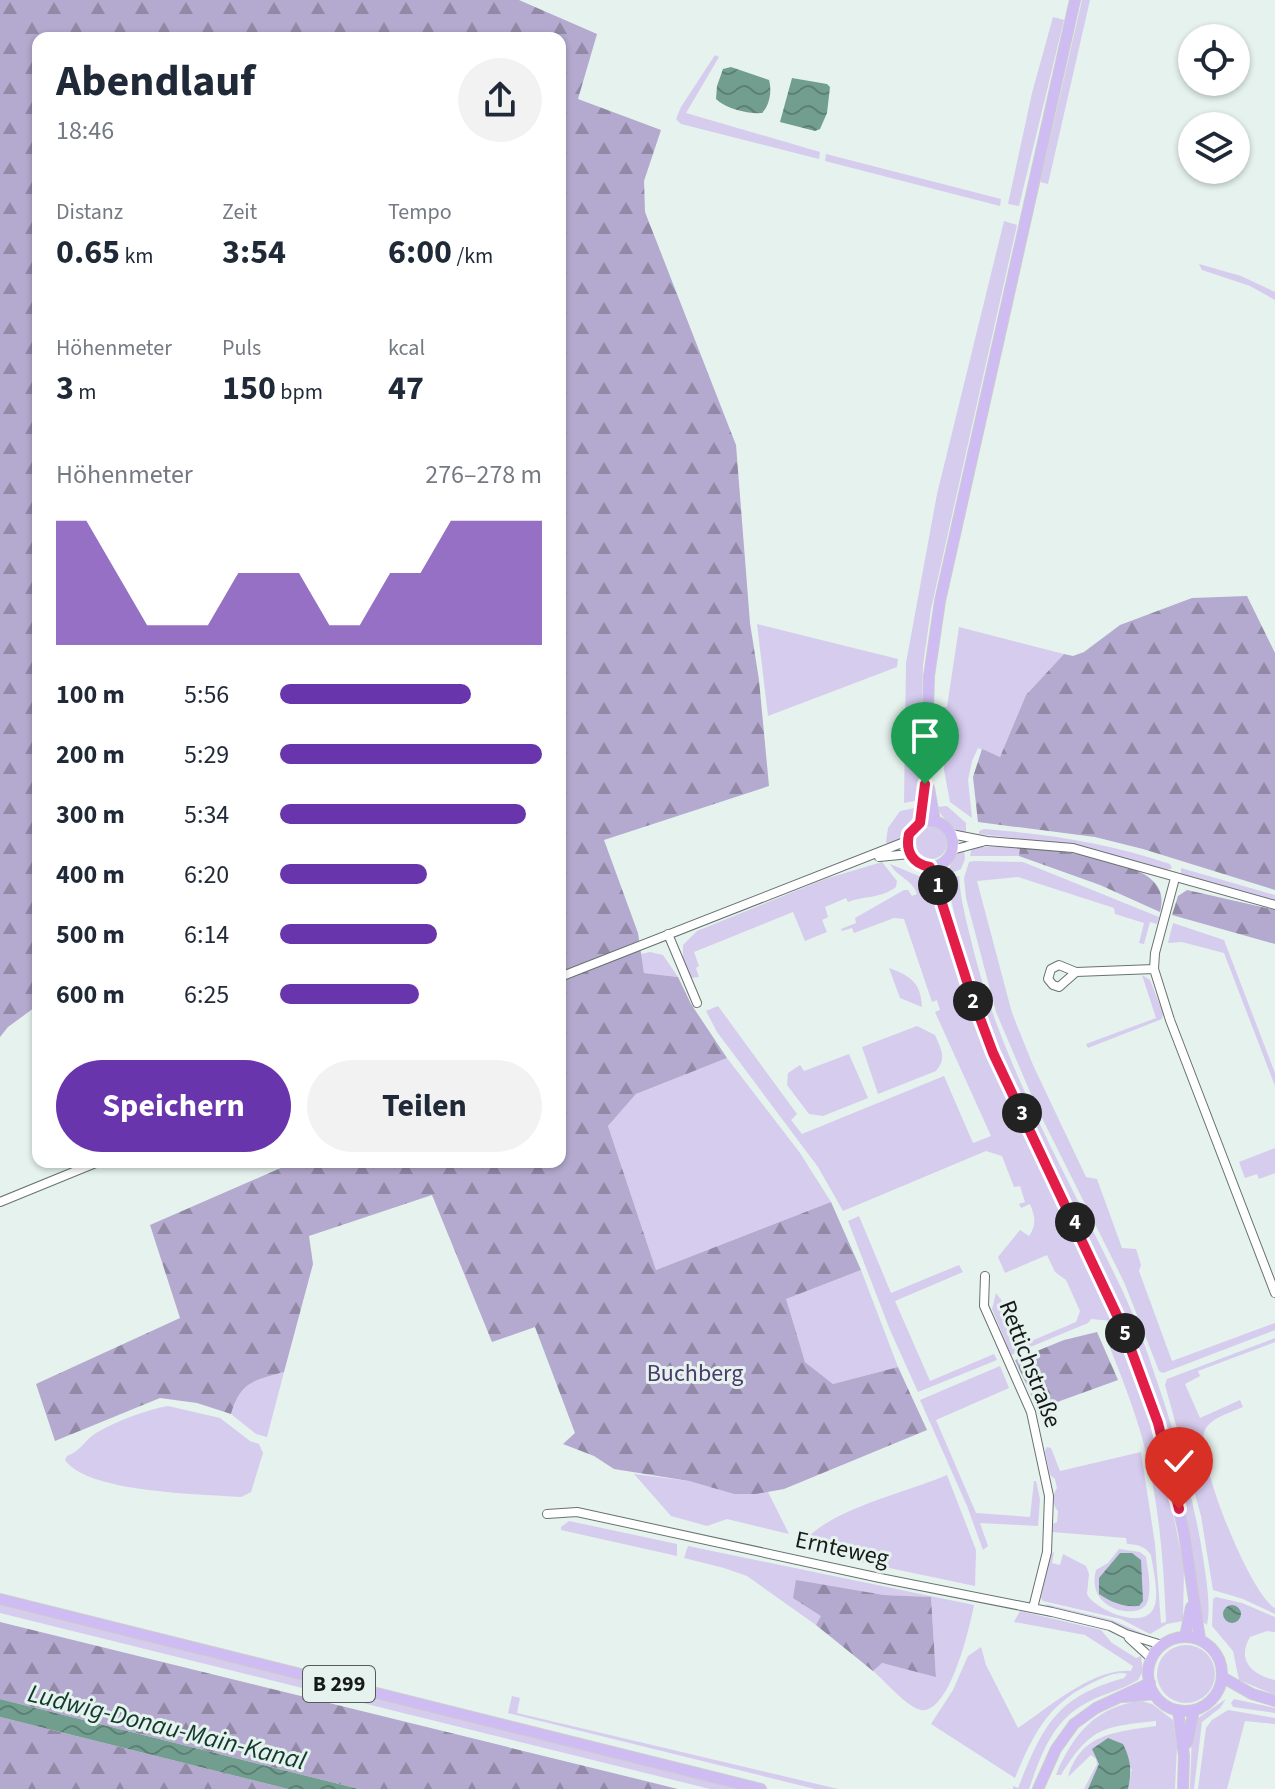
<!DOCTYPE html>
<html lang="de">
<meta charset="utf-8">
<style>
body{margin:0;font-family:"Source Sans 3",sans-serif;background:#f2f2f3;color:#1f2937;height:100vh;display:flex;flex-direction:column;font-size:30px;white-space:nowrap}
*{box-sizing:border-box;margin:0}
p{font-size:26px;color:#747a83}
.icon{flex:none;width:44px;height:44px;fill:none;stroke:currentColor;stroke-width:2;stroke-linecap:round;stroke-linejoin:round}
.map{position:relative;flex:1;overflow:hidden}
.panel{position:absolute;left:32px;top:32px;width:534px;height:1136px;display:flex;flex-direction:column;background:#fff;border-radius:16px;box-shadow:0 2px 6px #0004}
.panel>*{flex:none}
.fabs{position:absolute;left:1178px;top:24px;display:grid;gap:16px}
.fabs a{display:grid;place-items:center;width:72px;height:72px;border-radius:50%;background:#fff;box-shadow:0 2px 6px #0004;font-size:40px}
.pin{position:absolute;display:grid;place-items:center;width:68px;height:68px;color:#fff;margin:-82px -34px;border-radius:50% 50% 50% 0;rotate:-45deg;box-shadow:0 0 8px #0007}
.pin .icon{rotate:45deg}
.km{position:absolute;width:40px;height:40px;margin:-20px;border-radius:50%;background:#222;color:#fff;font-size:22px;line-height:40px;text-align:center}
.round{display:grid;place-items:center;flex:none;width:84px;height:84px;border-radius:42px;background:#f2f2f3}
.headline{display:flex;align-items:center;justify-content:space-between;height:136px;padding:0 24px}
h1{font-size:44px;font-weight:700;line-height:60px}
.metrics{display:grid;grid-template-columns:repeat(3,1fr);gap:12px;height:136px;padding:8px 24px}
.metrics div{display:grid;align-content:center}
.metrics b{font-size:34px;font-weight:700}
.metrics small{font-size:22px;font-weight:400}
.metrics p{font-size:22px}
.chart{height:224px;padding:16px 24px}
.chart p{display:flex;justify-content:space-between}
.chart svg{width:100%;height:144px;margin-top:8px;fill:#6935ad;opacity:.7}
.primary-button{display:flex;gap:16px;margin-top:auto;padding:16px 24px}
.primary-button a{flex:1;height:92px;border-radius:48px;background:#6935ad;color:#fff;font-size:32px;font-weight:700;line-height:92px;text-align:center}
.primary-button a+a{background:#f2f2f3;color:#1f2937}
ul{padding:0 24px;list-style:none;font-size:26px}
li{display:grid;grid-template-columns:128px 96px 1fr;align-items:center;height:60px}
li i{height:20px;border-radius:10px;background:#6935ad}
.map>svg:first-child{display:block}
</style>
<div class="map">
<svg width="1275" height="1789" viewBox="0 0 1275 1789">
<defs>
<pattern id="forest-firs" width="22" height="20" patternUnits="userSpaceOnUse" patternTransform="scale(2)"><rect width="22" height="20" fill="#b4a9ce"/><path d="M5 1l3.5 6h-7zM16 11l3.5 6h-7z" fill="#9189a6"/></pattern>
<pattern id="water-waves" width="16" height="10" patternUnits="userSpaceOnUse" patternTransform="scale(2)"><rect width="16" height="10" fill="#729e8f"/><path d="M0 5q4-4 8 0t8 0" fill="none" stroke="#5c8074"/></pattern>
</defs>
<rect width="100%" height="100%" fill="#e5f2ee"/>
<!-- grass -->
<path fill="#d6ccee" d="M1082,0H1090L1048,184L1040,182Z
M1053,17L1064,20L1019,206L1008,204L1032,93Z
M715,55L719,57L686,113L820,152L819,159L681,124L676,119L681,107Z
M826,154L1001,199L1000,206L825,161Z
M1004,221L1017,225L931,609L923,665L919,800L904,803L906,663L937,494Z
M1199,264L1241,276L1275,292V300L1250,286L1202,270Z
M757,624L898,659L897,667L768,716Z
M959,627L1064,654L1026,695L1000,757L978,748L972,761L968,780L972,818L950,802L944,770L943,707H947Z
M947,806L966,823V834C954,831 942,818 937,807Z
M920,807C916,823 904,839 889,845L886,842L888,828L900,811Z
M915 843a16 16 0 1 1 32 0a16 16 0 1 1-32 0Z
M984,829C1048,834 1109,843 1170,864L1172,868L1167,870L1081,846L979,834V831Z
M1020,846L1019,856H970L972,847Z
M960,851H964L965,859L961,869L947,875L952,861Z
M974,861L1023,862L1159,917L1157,924L1150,922L1144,944L1139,943L1144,923L1115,914L1114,908L1018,877L977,881L1012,1013L1033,1065L1086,1177L1097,1179L1122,1248L1136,1249L1141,1265L1139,1271L1172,1361L1275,1323V1330L1163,1373L1159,1371L1124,1282L1036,1106L996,1012L966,898L964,878L969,862Z
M882,862L897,881L896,887C882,898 864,896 848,902L846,898L825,907L828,917L822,920L827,932L805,941L793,912L694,952L699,966L696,968L699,977L690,978L683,961V945L697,931L825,879Z
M890,864L926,879L933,880C944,923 954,967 971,1009C1009,1108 1060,1202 1106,1298L1113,1321L1091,1319L1088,1323L1011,1355L992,1309L996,1293L1002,1301L998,1304L1017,1347L1076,1322L1080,1311L1066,1280L1055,1272L1047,1255L1005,1273L998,1257L1020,1230L1029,1236C1037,1224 1035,1217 1030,1204L1021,1208L1019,1204L1025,1202L1020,1186L1014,1187L1002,1156L986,1151L843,1211L818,1167L717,1032L706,1011L718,1006L797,1114L791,1120L802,1134L944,1076L973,1143L991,1136L935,1012L940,1010L937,1000L932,1002L904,919L894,918L854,933L852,928L842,931L841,929L856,923L855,918L904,890H908L912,896L917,894C913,880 897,877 890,864Z
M1181,868L1275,895V901L1181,875Z
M959,876C960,896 965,916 970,936C999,1063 1069,1177 1124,1294L1135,1319L1133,1322H1129L1125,1319C1060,1174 976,1036 947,879Z
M1173,923L1224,940L1275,1073V1086L1224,953L1182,942L1168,943Z
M650,952L663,955L678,977L644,973L641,954Z
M889,968C911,976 921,983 922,1007L900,998Z
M1142,975L1150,980L1163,1013L1162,1019L1088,1048L1086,1044L1156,1018Z
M917,1026L935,1035C941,1049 947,1058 936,1071L878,1094L862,1047Z
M849,1054L868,1098L823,1116L809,1114L787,1085L788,1073L800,1065L804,1071Z
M727,1058L800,1153L831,1202L656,1270L608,1126L636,1094Z
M1275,1148V1173L1259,1179L1257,1174L1245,1178L1239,1162Z
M859,1216L891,1293L959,1265L963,1272L895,1301L930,1381L994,1354L997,1360L918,1392L890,1330L848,1221Z
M861,1270L898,1367L833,1384L805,1362L785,1299Z
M1135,1326L1140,1332C1166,1406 1191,1480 1203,1557C1206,1579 1211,1603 1207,1625L1200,1620C1189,1519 1167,1425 1130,1331L1131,1327Z
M1108,1331H1116L1120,1334L1130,1370L1147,1406L1163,1463L1184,1568L1183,1621L1167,1624L1150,1634L1121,1619L1043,1601L1041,1598L1050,1555L1054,1552L1052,1563L1060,1565L1063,1554L1086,1566L1089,1574L1087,1594C1094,1609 1139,1629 1152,1611C1161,1599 1153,1570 1151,1555C1144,1545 1138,1545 1127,1544L1126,1538L1052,1532L1053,1524L1057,1522L1058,1511C1052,1505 1052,1495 1057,1488L1055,1479L1050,1475L1045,1451L1047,1447L1051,1448L1060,1471L1141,1452L1155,1544L1161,1623L1166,1622C1164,1569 1160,1514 1148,1462C1139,1419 1122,1378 1106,1338Z
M1275,1338V1342L1198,1371L1200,1376L1185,1384L1200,1418L1240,1400L1243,1407C1230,1413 1208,1418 1204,1433C1196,1460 1251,1596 1275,1608V1614L1243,1599L1213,1590L1201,1516L1165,1385L1167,1379Z
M1000,1366L1009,1388L936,1420L976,1513L1030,1517L1034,1481H1036L1040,1499L1038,1526L980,1523L988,1546L983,1550L967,1506L920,1400Z
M284,1372L267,1437L256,1434L231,1414C241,1381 253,1381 284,1372Z
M168,1406L220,1418L250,1441L259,1444L263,1453L251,1492L241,1497C201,1494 88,1493 65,1460L67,1456C81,1451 85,1440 96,1433C117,1421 145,1410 168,1406Z
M634,1474L689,1481L734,1494L768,1492L789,1534L727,1519L707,1526L671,1516Z
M947,1475L976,1550L975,1586L799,1549C819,1511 909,1492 947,1475Z
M569,1521L677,1544V1556L561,1530V1527Z
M688,1546L974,1605C970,1626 950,1714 921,1710C908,1708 884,1680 873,1671L881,1663L936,1676L931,1597L884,1595L796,1581L822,1617L816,1625L747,1576L724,1568L684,1558Z
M1119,1549L1140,1552L1146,1557C1148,1570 1152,1590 1147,1603C1140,1620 1085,1612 1096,1570L1108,1563Z
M1216,1597L1242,1603L1275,1617V1632L1267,1631L1250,1637C1236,1661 1253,1675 1275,1680V1695L1239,1680L1233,1651L1212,1626L1213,1599Z
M1045,1604L1112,1620L1146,1635L1147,1638L1112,1622L1052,1609Z
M0,1605L738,1787L741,1789H710L0,1613Z
M1020,1611L1101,1630L1112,1643L1136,1658L1141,1656L1143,1671L1138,1680C1120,1691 1098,1695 1081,1706C1051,1724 1040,1758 1029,1789H1013V1786L1018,1788C1043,1727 1055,1697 1124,1678L1127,1674C1119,1671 1107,1676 1098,1680C1049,1702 1035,1730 1015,1778L931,1724L953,1690L968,1656L981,1647L986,1665L1018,1728C1048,1708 1094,1667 1131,1671L1133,1666L1085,1635L1014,1622Z
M1157 1674a29 29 0 1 1 58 0a29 29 0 1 1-58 0Z
M512,1696L520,1698L517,1713L838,1789H815L508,1713Z
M1226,1699L1220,1708L1202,1722L1194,1789H1190L1192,1736L1195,1720Z
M1234,1699L1275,1708V1713L1233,1707L1231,1703Z
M1142,1701L1152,1704L1173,1720L1177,1746L1175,1789H1128L1132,1769L1099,1759V1769L1088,1789H1084L1097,1764L1096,1759L1091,1755L1068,1777C1081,1732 1118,1732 1156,1726V1721C1102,1727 1091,1727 1061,1775H1056C1072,1735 1097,1705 1142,1701Z
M1228,1710L1275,1718V1724L1245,1721L1227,1789H1198L1206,1728L1212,1720Z"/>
<!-- forest -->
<path fill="url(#forest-firs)" d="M0,0H519L597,34L578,99L661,130L644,181L645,212L736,445L750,623L759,680L769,786L604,840L638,933L644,973L678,977L691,1004L727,1058L636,1094L608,1126L656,1270L831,1202L861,1270L786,1299L805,1362L833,1384L898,1367L927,1430L784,1489L756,1494H734L689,1481L614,1469L594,1456L563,1444L575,1433L535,1327L492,1342L432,1195L309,1236L313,1264L284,1372C253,1381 241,1381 231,1414L197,1403L160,1398L55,1441L36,1384L180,1318L150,1225L283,1167L281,1162H560V38H38V1005L8,1027L0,1037Z
M1247,596L1275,653V890L1143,849L1095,837L978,822L973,777L982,749L1000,757L1026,695L1064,654L1073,656L1084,652L1120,625L1192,598Z
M1020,846C1049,849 1136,860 1154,882C1162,891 1163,900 1160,912L1100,885L1019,856Z
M1187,890L1275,910V944L1172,915L1178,896Z
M1097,1332L1118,1380L1038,1409L1015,1360L1064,1340Z
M796,1580L884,1595L931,1597L936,1677L882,1663L873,1671L816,1625L821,1616L793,1598Z
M0,1622L678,1789H359L0,1699Z
M0,1717L288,1789H0Z"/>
<!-- water -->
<path fill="url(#water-waves)" d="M731,67L769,80C772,90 770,105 762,113C748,114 726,109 716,99L717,86L723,69Z
M792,78L827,84L830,87L827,113L820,129L815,131L780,122Z
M1120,1553H1132L1141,1560L1143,1601L1139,1606C1124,1607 1112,1603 1099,1594V1578Z
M1223 1614a9 9 0 1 1 18 0a9 9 0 1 1-18 0Z
M0,1699L359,1789H288L0,1717Z
M1108,1738L1123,1744C1131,1760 1132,1772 1128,1789H1088L1099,1764L1092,1749Z"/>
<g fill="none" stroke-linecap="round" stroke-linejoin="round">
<defs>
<path id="minor" d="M951,834L987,841L1073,848L1275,905
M952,850L982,842
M879,857L910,854
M1175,878L1155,953L1154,969L1170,1020L1275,1293
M668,934L697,1003
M1076,972L1059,987L1053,985L1048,979L1051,969L1059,965L1076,972L1154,969
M560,977L907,841
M0,1202L98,1162
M985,1276L984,1306L1031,1412L1049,1496L1047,1552L1033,1608
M547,1514L577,1512L880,1578L1052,1612L1110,1626L1126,1634L1162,1645
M1129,1638L1152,1659"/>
<path id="major" d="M929,788L935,821
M907 844a23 23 0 1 1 46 0a23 23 0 1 1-46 0Z
M920,823L926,770L929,676L940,601L1075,0
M930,867L944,905L971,994L993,1053L1105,1286L1149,1397L1166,1452L1184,1533L1200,1639
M0,1599L761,1789
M1185,1637L1191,1607
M1148 1674a37 37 0 1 1 74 0a37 37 0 1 1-74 0Z
M1222,1677L1252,1694L1275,1701
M1124,1697L1154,1694
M1178,1710L1184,1756L1183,1789
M1187,1743L1194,1710
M1038,1789L1056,1749L1074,1724L1096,1708L1150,1683"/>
</defs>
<!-- minor casing -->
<use href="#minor" stroke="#68736f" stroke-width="10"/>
<!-- major casing -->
<use href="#major" stroke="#cccdcc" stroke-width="12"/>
<!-- minor -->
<use href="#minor" stroke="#fff" stroke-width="8"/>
<!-- major -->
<use href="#major" stroke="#cfbcf2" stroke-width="10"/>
</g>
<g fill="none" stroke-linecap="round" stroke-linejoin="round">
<defs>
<path id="route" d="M925,784L920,823L909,834C905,852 913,864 930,867L932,872L971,994L993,1053L1123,1328L1158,1423L1179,1509"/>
</defs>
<!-- route casing -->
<use href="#route" stroke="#fff" stroke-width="16"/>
<!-- route -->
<use href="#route" stroke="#e11d48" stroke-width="10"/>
</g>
<g text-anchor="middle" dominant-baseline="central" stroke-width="6" stroke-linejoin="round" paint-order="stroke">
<!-- shield labels -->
<rect fill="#e5f2ee" stroke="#535b58" stroke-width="2" x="303" y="1666" width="72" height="36" rx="6"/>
<g font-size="22" font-weight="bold" fill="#151a18">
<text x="339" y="1684">B 299</text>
</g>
<!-- street labels -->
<g font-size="24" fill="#151a18" stroke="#e5f2ee">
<text transform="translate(1030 1364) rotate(69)">Rettichstraße</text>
<text transform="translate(842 1549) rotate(12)">Ernteweg</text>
</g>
<!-- park labels -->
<g font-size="24" fill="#4c3a6b" stroke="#e5f2ee">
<text x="695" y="1373">Buchberg</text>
</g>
<!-- water labels -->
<g font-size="26" font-style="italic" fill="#10392e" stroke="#e5f2ee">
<text transform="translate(167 1727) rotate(14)">Ludwig-Donau-Main-Kanal</text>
</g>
</g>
</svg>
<div class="fabs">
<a><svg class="icon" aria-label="locate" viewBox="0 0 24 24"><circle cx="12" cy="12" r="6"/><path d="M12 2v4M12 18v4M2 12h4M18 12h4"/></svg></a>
<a><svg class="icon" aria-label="layers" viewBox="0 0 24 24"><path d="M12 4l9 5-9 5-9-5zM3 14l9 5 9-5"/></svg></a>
</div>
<div class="pin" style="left:925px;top:784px;background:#1e9e55"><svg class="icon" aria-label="arrive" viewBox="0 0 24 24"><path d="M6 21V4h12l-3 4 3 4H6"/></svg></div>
<div class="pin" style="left:1179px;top:1509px;background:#d93025"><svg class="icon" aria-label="check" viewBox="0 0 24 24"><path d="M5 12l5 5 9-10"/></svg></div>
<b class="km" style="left:938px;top:885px">1</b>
<b class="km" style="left:973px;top:1001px">2</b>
<b class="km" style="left:1022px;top:1113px">3</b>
<b class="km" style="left:1075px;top:1222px">4</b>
<b class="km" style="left:1125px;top:1333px">5</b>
<section class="panel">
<div class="headline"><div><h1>Abendlauf</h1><p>18:46</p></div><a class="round"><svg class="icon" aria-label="share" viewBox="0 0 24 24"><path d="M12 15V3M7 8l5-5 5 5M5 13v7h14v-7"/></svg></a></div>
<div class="metrics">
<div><p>Distanz</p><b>0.65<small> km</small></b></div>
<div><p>Zeit</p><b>3:54</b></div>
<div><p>Tempo</p><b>6:00<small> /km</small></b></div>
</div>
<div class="metrics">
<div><p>Höhenmeter</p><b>3<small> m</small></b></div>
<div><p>Puls</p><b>150<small> bpm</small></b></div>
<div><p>kcal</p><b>47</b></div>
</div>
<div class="chart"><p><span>Höhenmeter</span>276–278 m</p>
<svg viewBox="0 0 160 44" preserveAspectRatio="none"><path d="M0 44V6L10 6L20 22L30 38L40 38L50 38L60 22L70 22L80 22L90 38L100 38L110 22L120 22L130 6L140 6L150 6L160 6V44z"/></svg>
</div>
<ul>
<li><b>100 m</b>5:56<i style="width:73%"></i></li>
<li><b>200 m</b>5:29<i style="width:100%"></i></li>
<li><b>300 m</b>5:34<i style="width:94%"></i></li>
<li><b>400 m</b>6:20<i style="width:56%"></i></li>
<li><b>500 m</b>6:14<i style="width:60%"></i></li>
<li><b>600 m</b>6:25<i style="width:53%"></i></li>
</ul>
<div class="primary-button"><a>Speichern</a><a>Teilen</a></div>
</section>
</div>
